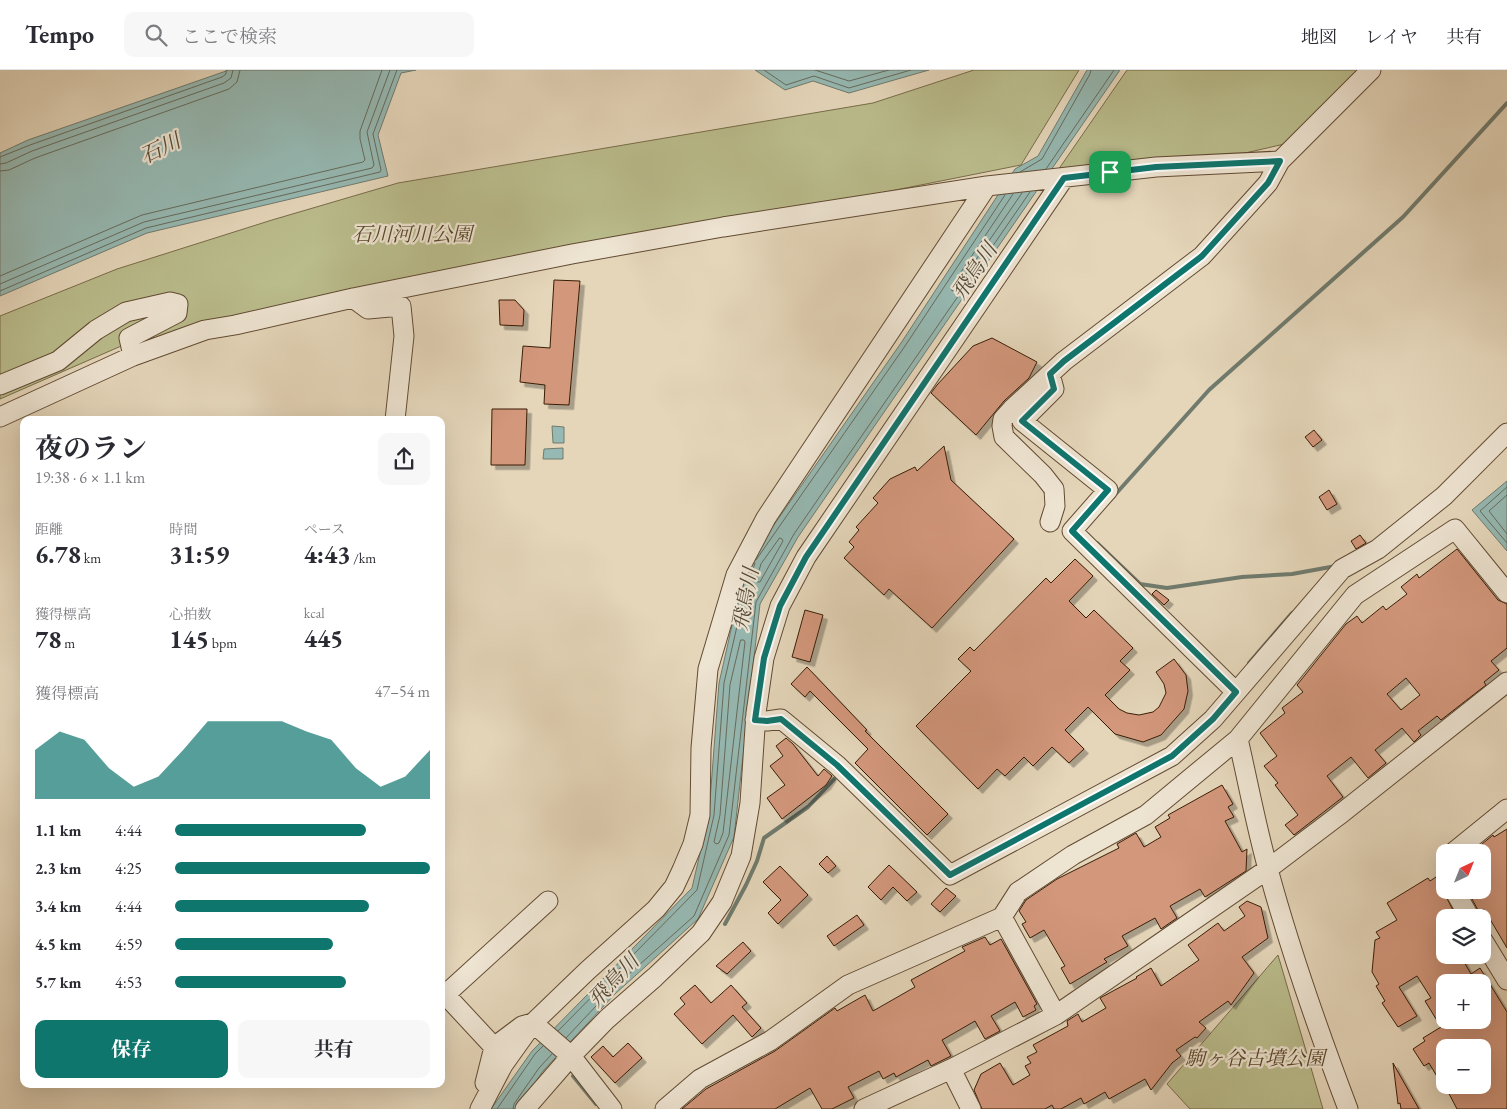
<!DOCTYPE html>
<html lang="ja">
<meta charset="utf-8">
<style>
body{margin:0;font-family:"EB Garamond","Noto Serif JP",serif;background:#f7f7f7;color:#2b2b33;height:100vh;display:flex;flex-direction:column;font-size:19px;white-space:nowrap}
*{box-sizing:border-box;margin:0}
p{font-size:16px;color:#7c7c81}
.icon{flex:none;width:28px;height:28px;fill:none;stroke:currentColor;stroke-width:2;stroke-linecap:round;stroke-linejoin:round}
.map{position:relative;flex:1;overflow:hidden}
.panel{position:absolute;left:20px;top:346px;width:425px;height:672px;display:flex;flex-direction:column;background:#fff;border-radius:10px;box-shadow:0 5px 20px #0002}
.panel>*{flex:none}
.needle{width:32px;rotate:43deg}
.controls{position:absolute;left:1436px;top:774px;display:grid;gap:10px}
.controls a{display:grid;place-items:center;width:55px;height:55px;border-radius:10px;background:#fff;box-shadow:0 5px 20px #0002;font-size:25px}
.pin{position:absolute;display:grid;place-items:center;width:42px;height:42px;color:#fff;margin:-21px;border-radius:10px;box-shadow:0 2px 8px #0006}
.round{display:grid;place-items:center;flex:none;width:52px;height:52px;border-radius:10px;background:#f7f7f7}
.headline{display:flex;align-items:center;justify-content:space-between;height:85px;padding:0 15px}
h1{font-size:28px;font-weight:700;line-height:38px}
.stats{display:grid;grid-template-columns:repeat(3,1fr);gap:8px;height:85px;padding:5px 15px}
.stats div{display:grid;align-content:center}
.stats b{font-size:25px;font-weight:700}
.stats small{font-size:14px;font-weight:400}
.stats p{font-size:14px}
.chart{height:140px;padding:10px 15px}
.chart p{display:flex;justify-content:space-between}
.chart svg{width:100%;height:90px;margin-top:5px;fill:#0f766e;opacity:.7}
.button{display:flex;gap:10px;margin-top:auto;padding:10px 15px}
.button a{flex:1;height:58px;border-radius:10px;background:#0f766e;color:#fff;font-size:20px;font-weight:700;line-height:58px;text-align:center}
.button a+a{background:#f7f7f7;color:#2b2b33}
ul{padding:0 15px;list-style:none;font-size:16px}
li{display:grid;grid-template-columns:80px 60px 1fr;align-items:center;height:38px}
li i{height:12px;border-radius:6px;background:#0f766e}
header{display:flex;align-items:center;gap:30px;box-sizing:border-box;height:70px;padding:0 25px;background:#fff;border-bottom:1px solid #e1e1e2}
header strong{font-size:24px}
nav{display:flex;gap:28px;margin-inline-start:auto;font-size:18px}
.search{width:350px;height:45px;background:#f7f7f7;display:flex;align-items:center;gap:12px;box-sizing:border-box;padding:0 18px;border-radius:10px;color:#7c7c81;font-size:19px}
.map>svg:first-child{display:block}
</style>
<header>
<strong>Tempo</strong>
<div class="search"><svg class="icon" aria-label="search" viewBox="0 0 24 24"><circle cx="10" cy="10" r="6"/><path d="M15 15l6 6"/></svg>ここで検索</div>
<nav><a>地図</a><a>レイヤ</a><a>共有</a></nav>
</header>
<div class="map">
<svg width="1507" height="1039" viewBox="0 0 1507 1039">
<defs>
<filter id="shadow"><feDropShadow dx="4.5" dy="4.5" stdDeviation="0" flood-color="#0004"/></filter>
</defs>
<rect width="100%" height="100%" fill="#e5d6ba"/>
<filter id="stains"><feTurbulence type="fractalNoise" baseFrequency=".004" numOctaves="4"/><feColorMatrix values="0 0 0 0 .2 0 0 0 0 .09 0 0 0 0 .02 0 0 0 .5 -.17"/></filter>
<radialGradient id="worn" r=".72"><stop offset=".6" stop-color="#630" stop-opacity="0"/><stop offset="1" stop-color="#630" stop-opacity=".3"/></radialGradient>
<!-- green -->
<path fill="#babc8c" stroke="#786c49" d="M974,0H1079L1021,95L128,273L0,329V246L117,199L272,150L398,113L873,33Z
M1127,0H1364L1293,72L1228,87L1056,103Z
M1278,885L1323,1039H1190L1167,1014Z"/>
<!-- water -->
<path fill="#96b9b3" stroke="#707b6e" d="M229,0H416L401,3L378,65L388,106L147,163L0,226V83L28,70Z
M755,0H929L849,23L813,11L785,20Z
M1087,0H1120L798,467L760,534L734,767L698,849L615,924L543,1001L517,1039H491L532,981L692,818L709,744L719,613L738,529L750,489L901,273L1015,99L1038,86Z
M552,356L564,357V373H553Z
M563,378V389H543L544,379Z
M1507,411V481L1472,440Z"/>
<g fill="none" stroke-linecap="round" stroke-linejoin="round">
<!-- shore -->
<path stroke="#666b5c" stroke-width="1" d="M764,0L786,15L814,6L849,18L911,0
M815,0L849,11L889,0
M0,87L30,75L222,7L226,4V0
M0,94L6,93L32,81L224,13L231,8L233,0
M1046,99L1114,0
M0,101L9,100L35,88L229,19L237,12L240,0
M1020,102L1042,89L1090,4L1091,0
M1013,124L951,217L952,221L955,220L1022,123
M0,206L142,145L363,92L365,90L360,69V61L382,0
M0,214L144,152L372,98L374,95L367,62L390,0
M0,221L146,158L380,102L381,100L373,64L397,0
M1507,417L1480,441L1507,473
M1507,425L1489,441L1507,464
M780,468L782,469L783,471L760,512H757L756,510L761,494Z
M756,490L905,276L1005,125
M741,570H744L745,572L723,763L719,773L716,774L714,772L720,745L730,615Z
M558,961L697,820L714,745L724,613L743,530L755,493
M566,968L611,920L694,846L729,765L756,532L794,464L1030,122
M497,1039L535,984L543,976
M513,1039L514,1034L539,998L552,984"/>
<!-- stream -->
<path stroke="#707b6e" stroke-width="4" d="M1113,427L1209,320L1403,147L1507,33
M1097,473L1140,514L1167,518L1242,507L1292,504L1336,496
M1249,593L1292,543
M725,854L746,815L757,791L764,768L808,737L838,705
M573,1006L596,1034"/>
</g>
<!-- building -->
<path fill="#d3977b" stroke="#371d06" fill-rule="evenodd" filter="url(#shadow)" d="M554,210L580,211L569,335L544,334L545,315L520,312L523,276L550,278Z
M499,230H515L524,240L523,256L500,255Z
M992,268L1037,292L1029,308L1004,331L976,365L931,323L937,315L973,276Z
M492,339H527L525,395H491Z
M1314,360L1322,370L1313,377L1305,367Z
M944,376L951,410L1014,469L932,558L889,519L884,525L844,488L854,477L849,472L859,460L856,457L878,433L873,428L890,409L915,397L917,401Z
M1329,420L1337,434L1327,440L1319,427Z
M1360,465L1366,473L1356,479L1351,471Z
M1457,479L1498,530L1507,534V578L1491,591L1499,600L1484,612L1486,615L1441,650L1437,646L1418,661L1421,665L1414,672L1402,658L1375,680L1386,693L1368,708L1351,687L1327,706L1343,727L1294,765L1285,755L1298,745L1275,715L1278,713L1264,696L1277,686L1260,663L1285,643L1282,638L1303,622L1297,615L1346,554L1357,546L1362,553L1383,536L1386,540L1407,524L1401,517L1417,504L1419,508ZM1406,608L1420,625L1401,640L1387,624Z
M1075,489L1093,506L1069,531L1086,548L1094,540L1133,578L1120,591L1130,600L1105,625L1119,639L1127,643L1139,645L1153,642L1159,637L1166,623L1164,614L1156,602L1174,589L1186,605L1188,621L1184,639L1161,665L1143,672L1115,664L1088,637L1065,660L1084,679L1069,693L1052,677L1033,696L1024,687L1005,706L997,699L978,719L916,656L971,601L958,589L970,577L974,581L1046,508L1051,513Z
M1156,520L1169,530L1164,535L1152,524Z
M805,540L823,545L810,592L792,587Z
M807,597L867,660L865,661L948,744L927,765L855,693L868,679L810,621L805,627L791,614Z
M786,668L793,674L818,706L824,699L832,706L826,715L782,749L767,728L785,715L770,696L783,686L776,676Z
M1222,715L1233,734L1228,737L1234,747L1225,751L1242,782L1247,779L1246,801L1205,827L1200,819L1170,836L1177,848L1161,859L1155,848L1122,866L1128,876L1104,889L1107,892L1070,914L1061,898L1065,896L1044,860L1030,868L1022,854L1026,852L1019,841L1026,830L1057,809L1119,778L1117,774L1136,763L1144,777L1161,767L1155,757L1170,748L1168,745Z
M1507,759V878L1484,839L1479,842L1472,829L1482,823V782H1478L1476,779L1493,765L1494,767Z
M827,786L836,796L828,803L819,794Z
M889,795L917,822L907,831L893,817L881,830L868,817Z
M780,796L808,825L778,854L768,843L781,830L763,812Z
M1436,807L1457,848H1445V885H1460L1471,904L1480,898L1507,942V1039H1457L1445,1016V1020L1429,993L1424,996L1413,979L1425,971L1423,968L1441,957L1425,931L1431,928L1417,906L1399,917L1417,946L1398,957L1382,933L1385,931L1376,916L1379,914L1372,902L1375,870L1380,868L1376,862L1397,850L1387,833L1428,808L1430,811ZM1445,912H1482V950H1445ZM1445,978H1482V1015H1445Z
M946,818L956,826L940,842L931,834Z
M1247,831L1261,837L1268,868L1242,887L1254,903L1231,935L1228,931L1199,952L1206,958L1197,968L1195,967L1176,980L1181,986L1172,993L1151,1020L1145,1009L1109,1029L1105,1022L1084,1034L1081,1028L1061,1039H1054L1052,1035L1045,1039H982L974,1020L981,1004L1000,993L1013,1015L1030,1005L1025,996L1031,993L1027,987L1037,982L1033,975L1068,956L1067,951L1078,944L1082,952L1106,938L1100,928L1137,908L1136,907L1151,898L1161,916L1199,890L1188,875L1218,853L1224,861L1245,846L1239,837Z
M857,845L864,855L834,876L827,866Z
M985,867L990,875L1001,869L1037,934L1034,936L1036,940L1023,947L1015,932L991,946L1000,961L985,969L975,951L942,970L951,986L931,996L928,990L896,1007L894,1003L883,1009L879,1001L848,1017L854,1028L832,1039H822L810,1018L775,1039H682L706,1019L775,981L835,938L837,941L865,925L873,941L915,917L911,910L965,881L962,877Z
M743,872L751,881L727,904L716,896Z
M695,915L711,933L731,915L747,933L742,937L761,958L752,967L733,945L702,974L674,944L685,934L680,928Z
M628,973L642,988L615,1013L591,987L603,976L613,987Z
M1393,993L1419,1039H1401L1400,1033L1398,1034Z"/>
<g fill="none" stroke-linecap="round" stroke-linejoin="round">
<defs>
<path id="minor" d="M353,228L368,239L401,236L404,266L395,350
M1050,304L1054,319L1022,351L1108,420L1072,461L1236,622
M0,315L58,291L96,260L126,242L170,232L178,234L177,243L129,268L133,286
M0,347L133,286L205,260L235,255L353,228L572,184L723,157L987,116L1156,97L1280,91
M1050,452L1055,436L1054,419L1043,405L1004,367L1002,356L1003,349L1012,339L1064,291L1202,186L1268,113L1280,91L1371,0
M755,650L767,651L781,649L837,695L950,805L1172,686L1213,649L1342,499L1378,479L1444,426L1507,363
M1238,669C1248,712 1256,756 1268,799C1290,880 1318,960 1348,1039
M1454,782L1507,739
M1454,820L1470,848
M1002,847L1056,945
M1482,869L1507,910
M441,920L494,977
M446,924L548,831
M951,999L971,1039
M485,1013L494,977L522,956L533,953L571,986L612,1039
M480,1039L503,995L533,953L587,901L656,839L674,817L682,800L693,774L700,745L701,678L708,599L736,505L766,448L987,116
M525,1039L571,986L607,949L655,907L701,863L722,832L741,786L750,733L756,643L764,588L780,536L806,487L1064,108
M665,1039L700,1009L770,971L848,915L1002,847L1018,822L1073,785L1146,745L1238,669L1355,525L1455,459L1507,523
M864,1039L951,999L1056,945L1268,799L1338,746L1507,612"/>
</defs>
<!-- minor casing -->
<use href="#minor" stroke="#624b33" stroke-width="21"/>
<!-- minor -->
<use href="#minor" stroke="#eee4d2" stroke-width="19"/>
</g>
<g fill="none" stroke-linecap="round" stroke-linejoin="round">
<defs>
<path id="route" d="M1280,91L1268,113L1202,186L1064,291L1050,304L1054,319L1022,351L1108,420L1072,461L1236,622L1213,649L1172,686L950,805L837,695L781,649L767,651L755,650L764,588L780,536L806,487L1064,108L1156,97Z"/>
</defs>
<!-- route casing -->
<use href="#route" stroke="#fff" stroke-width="10"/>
<!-- route -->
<use href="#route" stroke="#0f766e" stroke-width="6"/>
</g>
<g text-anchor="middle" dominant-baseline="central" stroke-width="4.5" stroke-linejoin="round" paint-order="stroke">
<!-- park labels -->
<g font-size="20" font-style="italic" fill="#584528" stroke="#eee4d2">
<text x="412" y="164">石川河川公園</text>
<text x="1255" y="988">駒ヶ谷古墳公園</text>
</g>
<!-- water labels -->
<g font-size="21" font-style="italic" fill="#544c3a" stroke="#eee4d2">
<text transform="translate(160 78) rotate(-26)">石川</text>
<text transform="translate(974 201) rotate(-56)">飛鳥川</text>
<text transform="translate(745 529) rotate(-79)">飛鳥川</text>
<text transform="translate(613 910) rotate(-47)">飛鳥川</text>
</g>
</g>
<rect width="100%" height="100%" filter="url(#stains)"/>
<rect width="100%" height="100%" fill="url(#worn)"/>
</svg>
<div class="controls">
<a><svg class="needle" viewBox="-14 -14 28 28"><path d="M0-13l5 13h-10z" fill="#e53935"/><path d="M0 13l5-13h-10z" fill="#7c7c81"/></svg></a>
<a><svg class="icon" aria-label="layers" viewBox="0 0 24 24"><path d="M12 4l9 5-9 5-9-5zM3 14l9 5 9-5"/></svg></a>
<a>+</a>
<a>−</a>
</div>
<div class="pin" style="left:1110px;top:102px;background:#1e9e55"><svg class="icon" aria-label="arrive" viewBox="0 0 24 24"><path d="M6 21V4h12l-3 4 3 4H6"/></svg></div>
<section class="panel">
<div class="headline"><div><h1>夜のラン</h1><p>19:38 · 6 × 1.1 km</p></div><a class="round"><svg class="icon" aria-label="share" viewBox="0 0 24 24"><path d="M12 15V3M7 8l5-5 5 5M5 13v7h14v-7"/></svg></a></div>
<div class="stats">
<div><p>距離</p><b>6.78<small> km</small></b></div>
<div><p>時間</p><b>31:59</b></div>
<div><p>ペース</p><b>4:43<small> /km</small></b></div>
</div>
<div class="stats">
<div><p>獲得標高</p><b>78<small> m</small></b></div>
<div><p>心拍数</p><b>145<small> bpm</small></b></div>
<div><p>kcal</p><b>445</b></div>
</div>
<div class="chart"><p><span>獲得標高</span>47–54 m</p>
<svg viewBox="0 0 160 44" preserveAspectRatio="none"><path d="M0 44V20L10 11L20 15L30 29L40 38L50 33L60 20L70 6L80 6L90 6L100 6L110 11L120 15L130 29L140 38L150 33L160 20V44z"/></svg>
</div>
<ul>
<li><b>1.1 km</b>4:44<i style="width:75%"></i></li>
<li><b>2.3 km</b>4:25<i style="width:100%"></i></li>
<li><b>3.4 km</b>4:44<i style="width:76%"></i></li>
<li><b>4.5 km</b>4:59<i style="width:62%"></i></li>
<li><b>5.7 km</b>4:53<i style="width:67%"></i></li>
</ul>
<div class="button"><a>保存</a><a>共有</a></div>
</section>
</div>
